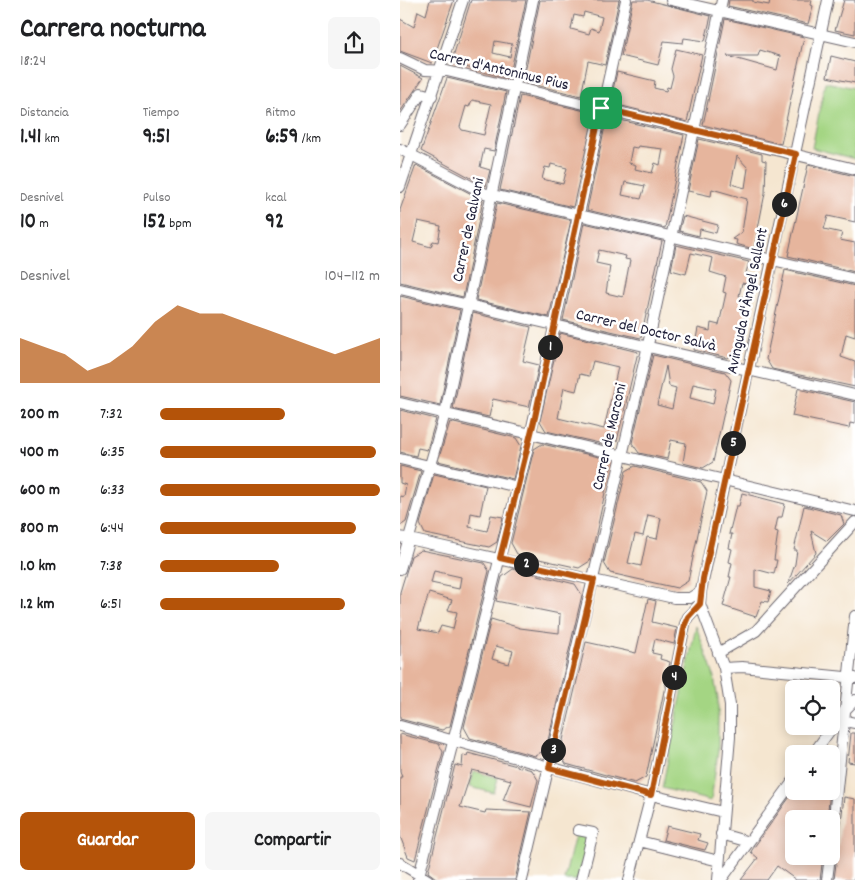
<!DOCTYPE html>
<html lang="es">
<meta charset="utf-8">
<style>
body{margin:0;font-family:Dekko,sans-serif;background:#f6f6f6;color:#202124;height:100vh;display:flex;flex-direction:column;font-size:19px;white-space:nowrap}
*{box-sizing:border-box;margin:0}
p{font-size:16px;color:#757577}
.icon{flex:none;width:28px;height:28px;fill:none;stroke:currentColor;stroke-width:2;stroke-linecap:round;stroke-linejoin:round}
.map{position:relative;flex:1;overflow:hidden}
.panel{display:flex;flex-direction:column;background:#fff;width:400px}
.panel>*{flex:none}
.tools{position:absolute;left:385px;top:680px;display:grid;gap:10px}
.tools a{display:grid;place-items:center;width:55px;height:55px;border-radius:8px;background:#fff;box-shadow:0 2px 12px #0003;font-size:25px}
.pin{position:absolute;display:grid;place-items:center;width:42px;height:42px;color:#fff;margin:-21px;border-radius:10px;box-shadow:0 2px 8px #0006}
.km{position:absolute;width:25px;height:25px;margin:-12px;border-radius:50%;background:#222;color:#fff;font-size:14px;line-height:25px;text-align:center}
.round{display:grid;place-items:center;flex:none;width:52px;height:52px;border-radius:8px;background:#f6f6f6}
.head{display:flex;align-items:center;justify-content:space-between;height:85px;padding:0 20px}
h1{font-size:28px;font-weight:700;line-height:38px}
.figures{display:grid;grid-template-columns:repeat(3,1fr);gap:8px;height:85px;padding:5px 20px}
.figures div{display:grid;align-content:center}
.figures b{font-size:21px;font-weight:700}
.figures small{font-size:14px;font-weight:400}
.figures p{font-size:14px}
.chart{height:140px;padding:10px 20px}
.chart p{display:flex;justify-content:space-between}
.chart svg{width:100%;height:90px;margin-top:5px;fill:#b45309;opacity:.7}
.action{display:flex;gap:10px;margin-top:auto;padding:10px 20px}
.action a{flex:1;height:58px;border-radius:8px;background:#b45309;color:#fff;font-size:20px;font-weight:700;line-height:58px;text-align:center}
.action a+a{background:#f6f6f6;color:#202124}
ul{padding:0 20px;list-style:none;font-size:16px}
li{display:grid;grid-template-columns:80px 60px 1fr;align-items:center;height:38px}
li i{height:12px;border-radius:6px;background:#b45309}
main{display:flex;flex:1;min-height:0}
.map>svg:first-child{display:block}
</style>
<main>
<section class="panel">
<div class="head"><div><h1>Carrera nocturna</h1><p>18:24</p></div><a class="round"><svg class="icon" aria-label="share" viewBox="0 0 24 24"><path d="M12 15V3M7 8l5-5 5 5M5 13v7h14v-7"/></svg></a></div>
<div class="figures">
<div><p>Distancia</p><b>1.41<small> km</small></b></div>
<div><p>Tiempo</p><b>9:51</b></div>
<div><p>Ritmo</p><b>6:59<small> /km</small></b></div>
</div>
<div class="figures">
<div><p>Desnivel</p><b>10<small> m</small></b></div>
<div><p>Pulso</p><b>152<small> bpm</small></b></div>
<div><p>kcal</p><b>92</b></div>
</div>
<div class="chart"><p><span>Desnivel</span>104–112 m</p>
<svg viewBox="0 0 160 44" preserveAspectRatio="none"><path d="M0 44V22L10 26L20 30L30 38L40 34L50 26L60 14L70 6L80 10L90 10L100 14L110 18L120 22L130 26L140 30L150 26L160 22V44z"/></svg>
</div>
<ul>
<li><b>200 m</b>7:32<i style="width:57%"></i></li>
<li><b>400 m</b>6:35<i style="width:98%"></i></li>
<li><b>600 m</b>6:33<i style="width:100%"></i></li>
<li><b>800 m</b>6:44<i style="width:89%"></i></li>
<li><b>1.0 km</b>7:38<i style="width:54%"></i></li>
<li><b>1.2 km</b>6:51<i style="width:84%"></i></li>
</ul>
<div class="action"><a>Guardar</a><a>Compartir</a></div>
</section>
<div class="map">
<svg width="455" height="880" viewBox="0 0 455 880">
<rect width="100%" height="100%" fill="#fff"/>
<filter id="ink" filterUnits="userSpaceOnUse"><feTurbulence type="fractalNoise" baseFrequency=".02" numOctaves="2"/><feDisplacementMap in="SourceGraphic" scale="10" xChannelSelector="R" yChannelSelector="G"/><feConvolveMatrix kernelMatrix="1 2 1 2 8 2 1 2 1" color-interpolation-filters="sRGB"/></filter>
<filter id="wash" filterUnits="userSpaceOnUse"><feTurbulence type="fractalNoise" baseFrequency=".0096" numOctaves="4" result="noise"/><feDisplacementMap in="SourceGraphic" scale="20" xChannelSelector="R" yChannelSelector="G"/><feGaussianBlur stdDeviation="1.12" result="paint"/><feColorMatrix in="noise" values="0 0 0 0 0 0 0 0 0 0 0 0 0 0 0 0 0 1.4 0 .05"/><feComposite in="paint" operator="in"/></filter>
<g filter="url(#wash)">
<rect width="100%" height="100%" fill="#f5e6d0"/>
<!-- green -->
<path fill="#a4d583" stroke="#637c5f" d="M425,82L455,88V159L412,148Z
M296,626L313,673L318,699V751L311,801L262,788Z
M74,771L98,778L94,793L70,787Z
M176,831L190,835L178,880H164Z"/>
<g id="blocks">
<!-- building -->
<path fill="#e6b59d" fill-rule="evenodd" d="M30,0H54L32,63L0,51V19L14,27L18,11L26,15Z
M71,0H126L109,79L51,63ZM95,41L112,44L110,57L93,53Z
M140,0H219L205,65L188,61L181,96L123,82ZM184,12L202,17L199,31L191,28L189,34L171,29L174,15L183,17Z
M233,0H247L311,16L305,41L284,38L283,43L264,41L258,65L221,56Z
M329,0H353V2L369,5L370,0H412L411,5L413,6L408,24L328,6Z
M444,0H455V34L435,30Z
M325,19L404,37L381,144L303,125ZM360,50L380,56L377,70L327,56H358Z
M276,49L302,55L287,122L210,103L217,72L255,81L254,88L266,91L267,87L270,88L273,76L271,69Z
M431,56L455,62V83L427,77Z
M0,66L23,78L0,112Z
M47,78L106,92L94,151L84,149L80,167L90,170L86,186L21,151ZM72,100L91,104L84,135L62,130L60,127L66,106L69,107Z
M120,96L194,113L173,207L100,190ZM151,164L167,168L163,184L142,179L145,167L150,168Z
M207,117L284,135L265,228L187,210ZM238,146L263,149L260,165L255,163L252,173L235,169L236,165L229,163L232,147L237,148ZM225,182L245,186L241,199L222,195Z
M299,139L362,154V160L366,161L365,193L354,249L336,244L337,240L332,239L342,232L347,199L312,189L311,196L288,191ZM337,156L348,168L345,188L331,184Z
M16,165L83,200L63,297L0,282V210ZM18,221L41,226L38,242L33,241L31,247L13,242Z
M408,165L455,176V222L428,216L424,229L442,233L440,240L455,243V272L388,256Z
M97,203L171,220L149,317L76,300Z
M283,216L318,225L316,233L300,229L299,236L279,231Z
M184,223L262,241L241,338L163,320ZM199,250L226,256L225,259L230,260L223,297L206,293L210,266L196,263Z
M276,245L349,262L346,273L353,275L351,285L342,283L339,296L349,298L337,350L328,358L294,350L298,328L310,331L311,323L319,325L326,293L323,292L326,277L310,272L313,258L291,253L286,274L271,270Z
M385,270L455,286V337L446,334L441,357L455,362V387L372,369L366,359Z
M0,296L60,310L40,405L0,396Z
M73,313L131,327L123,361L139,365L129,407L93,399L89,417L53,409Z
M160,333L238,352L217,441L208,445L146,431L140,421ZM193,361L218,367L204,429L158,418L164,388L176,391L180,374L189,376Z
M253,355L325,372L331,380L313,462L303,468L283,463L286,443L271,440L267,459L239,453L232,443ZM266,366L269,386L276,388L272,409L257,405ZM293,384L316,389L313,404L290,398Z
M398,389L455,402V424L450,423L449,428L392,416Z
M0,410L36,419L27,450L18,448L16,456L0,452Z
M50,422L116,438L121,446L113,479L38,461Z
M142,444L208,459L212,467L210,470L190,561L179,568L117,554L111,543L134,449Z
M0,466L21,471L6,522L0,526V496L4,497L6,485L0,483Z
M235,466L301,482L307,491L288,581L277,588L210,573L204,563L226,471ZM248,515L261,518L257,539L247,537L241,566L228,563L235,534L243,536Z
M34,474L86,486L80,515L71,513L69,527L87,531L91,515L103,517L97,542L89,547L25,534L20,524Z
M342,493L385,504L382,517H378L375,531L378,532L374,560H377L374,574L355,569V587L371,591L368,602L362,601L356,617L323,606L331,577H329L332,563L329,562L332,549L329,548L332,534H329L336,506H339Z
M404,506L441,515L444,524L427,541L411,531L416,553L388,584L395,564L397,550H394Z
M21,550L84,563L89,571L50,726L42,730L0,719V592L11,556ZM34,571L61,577L59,589L31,583ZM29,593L52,600L48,610L57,612L53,629L41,626L38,633L18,629Z
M113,569L175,584L182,595L146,749L135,756L70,738L64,727L91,619L120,628L159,633L160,614L96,601L102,577ZM96,646L113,651L109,664L92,659Z
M248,599L256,601L252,622L277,628L274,644L255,639L252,653L261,655L260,659L270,662L246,777L235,783L166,764L160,753L186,642L236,653Z
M451,733H455V763L448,762Z
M0,734L39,744L43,752L15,860L8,857L0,836V777H2L0,772Z
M68,753L132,770L138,780L131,807L103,800L111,780L72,770L60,807L85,813L86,810L131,812L115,880H35L36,878L28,872L55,765L62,767L63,755L67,756Z
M394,791H430L427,819H394V856H423L420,880H396L377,866L367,880H341L358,858L351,852L352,850Z
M444,797L455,799V877L453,880H434Z
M267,826L300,834L298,840L308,843L305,850L263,840Z"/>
</g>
</g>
<g filter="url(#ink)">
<use href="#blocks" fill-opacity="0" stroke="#6c676f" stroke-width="1"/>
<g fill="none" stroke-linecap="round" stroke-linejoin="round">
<defs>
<path id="minor" d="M271,0L455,42
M0,58L25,70L47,71L455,169
M0,125L21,93L32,96
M0,149L84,193L455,279
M0,187L63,0
M0,289L455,395
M0,403L455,511
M0,459L118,487
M0,537L274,598H290L301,591
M0,569L45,413L133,0
M318,653L356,631L455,522
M324,668L342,667L455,678
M445,721L455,723
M0,726L251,795L323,812
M413,754L444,711L455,700
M178,830L193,833L181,880
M321,834L349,842
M239,841L319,861
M431,846L455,616
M0,863L28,880
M18,880L127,450L226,0
M122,880L246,354L322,0
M229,880L251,795L285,624L288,617L300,604
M318,880L330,737V705L324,668L300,604L301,591L428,0
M321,880L394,780
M427,880L430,856"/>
</defs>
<!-- minor casing -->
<use href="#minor" stroke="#6c676f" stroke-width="12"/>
<!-- minor -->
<use href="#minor" stroke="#fff" stroke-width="10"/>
</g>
</g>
<g fill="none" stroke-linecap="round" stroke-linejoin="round" filter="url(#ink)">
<defs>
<path id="route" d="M201,108L396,154L303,579L300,604L288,617L285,624L251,795L149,768L194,580L100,558L135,417Z"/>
</defs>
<!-- route casing -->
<use href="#route" stroke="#fff" stroke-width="10"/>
<!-- route -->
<use href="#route" stroke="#b45309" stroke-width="6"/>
</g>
<g text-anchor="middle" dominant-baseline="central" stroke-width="5" stroke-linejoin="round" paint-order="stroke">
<!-- street labels -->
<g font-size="16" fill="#22223b" stroke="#fff">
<text transform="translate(99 70) rotate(13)">Carrer d'Antoninus Pius</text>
<text transform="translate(69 230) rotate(-78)">Carrer de Galvani</text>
<text transform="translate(348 301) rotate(-78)">Avinguda d'Àngel Sallent</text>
<text transform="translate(246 331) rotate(13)">Carrer del Doctor Salvà</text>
<text transform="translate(210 437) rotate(-77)">Carrer de Marconi</text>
</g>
</g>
</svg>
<div class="tools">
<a><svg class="icon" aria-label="locate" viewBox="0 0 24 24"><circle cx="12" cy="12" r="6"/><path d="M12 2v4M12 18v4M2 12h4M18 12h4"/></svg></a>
<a>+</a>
<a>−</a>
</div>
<div class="pin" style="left:201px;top:108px;background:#1e9e55"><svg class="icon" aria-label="arrive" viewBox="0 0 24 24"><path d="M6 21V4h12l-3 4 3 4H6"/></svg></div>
<b class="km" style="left:150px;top:347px">1</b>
<b class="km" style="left:126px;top:564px">2</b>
<b class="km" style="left:153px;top:750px">3</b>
<b class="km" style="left:274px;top:677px">4</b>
<b class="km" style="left:333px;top:443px">5</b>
<b class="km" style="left:384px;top:204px">6</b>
</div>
</main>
